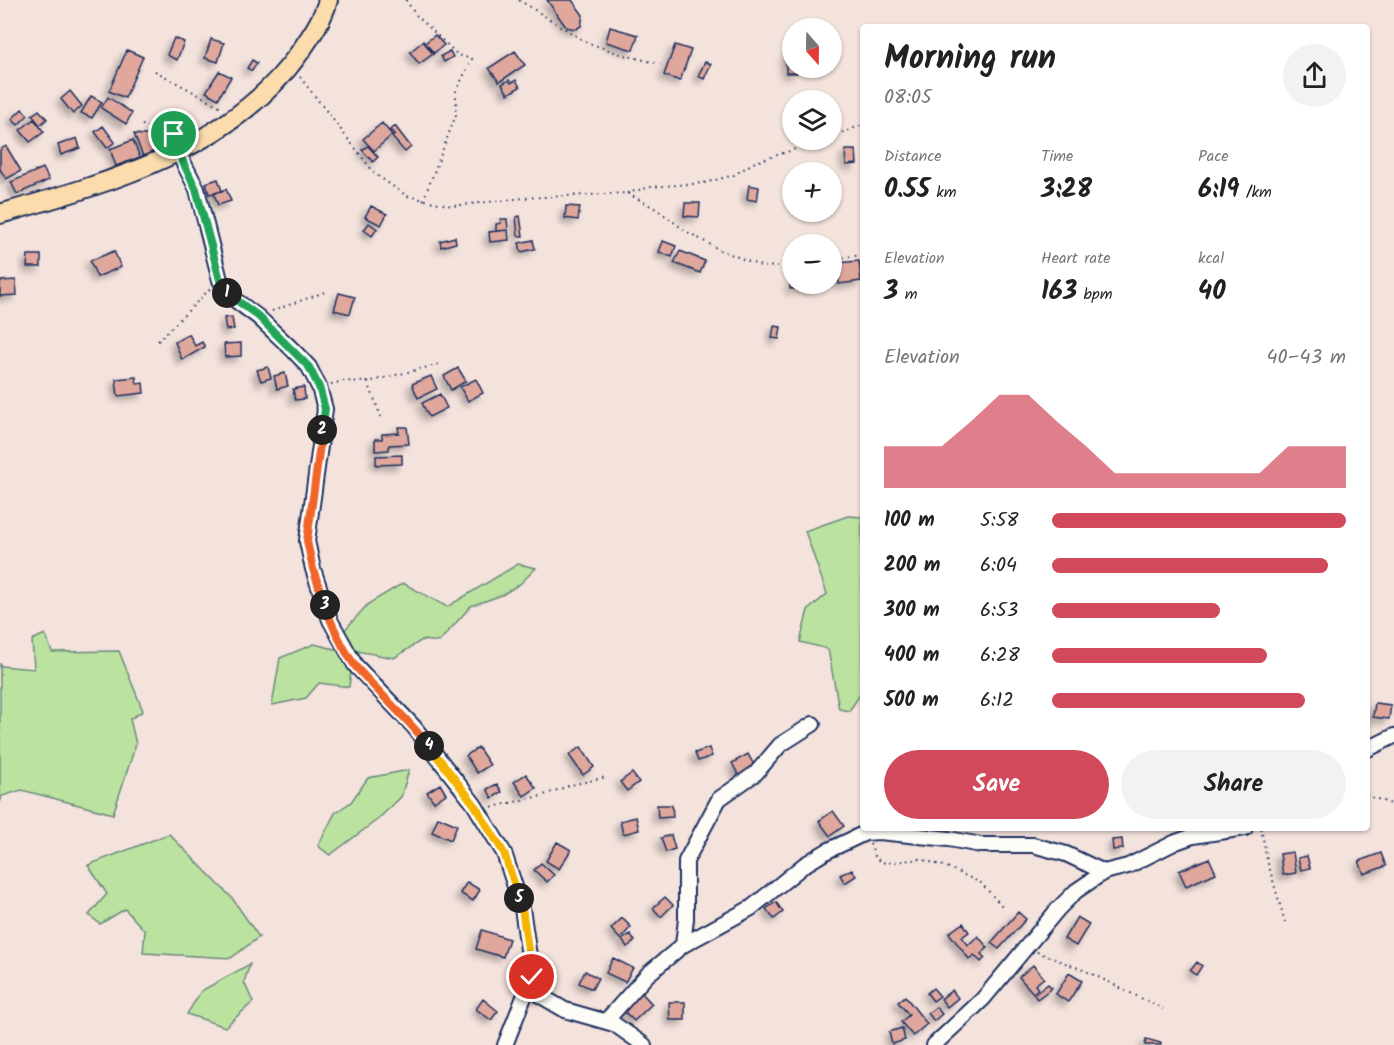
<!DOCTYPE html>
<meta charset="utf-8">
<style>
body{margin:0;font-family:Kalam,sans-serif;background:#f2f2f2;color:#222;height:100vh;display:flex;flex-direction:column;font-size:22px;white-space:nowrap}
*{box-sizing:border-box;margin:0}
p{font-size:20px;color:#767676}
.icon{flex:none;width:33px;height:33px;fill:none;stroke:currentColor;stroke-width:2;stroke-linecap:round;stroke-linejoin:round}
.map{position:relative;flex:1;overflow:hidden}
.side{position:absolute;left:860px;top:24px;width:510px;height:807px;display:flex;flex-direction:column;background:#fff;border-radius:6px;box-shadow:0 2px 4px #0004}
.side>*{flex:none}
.needle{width:39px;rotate:160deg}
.fabs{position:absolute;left:782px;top:18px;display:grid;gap:12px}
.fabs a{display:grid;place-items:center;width:60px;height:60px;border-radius:50%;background:#fff;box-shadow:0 2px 4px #0004;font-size:30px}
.pin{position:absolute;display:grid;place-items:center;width:51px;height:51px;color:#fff;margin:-26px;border:3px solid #fff;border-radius:50%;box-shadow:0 2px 6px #0007}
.km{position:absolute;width:30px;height:30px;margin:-15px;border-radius:50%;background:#222;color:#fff;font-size:16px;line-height:30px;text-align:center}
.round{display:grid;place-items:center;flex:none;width:63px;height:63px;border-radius:32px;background:#f2f2f2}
.headline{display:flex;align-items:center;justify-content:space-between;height:102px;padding:0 24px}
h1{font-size:33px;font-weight:700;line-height:45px}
.figures{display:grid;grid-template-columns:repeat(3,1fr);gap:9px;height:102px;padding:6px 24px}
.figures div{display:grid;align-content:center}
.figures b{font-size:26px;font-weight:700}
.figures small{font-size:16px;font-weight:400}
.figures p{font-size:16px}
.chart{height:168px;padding:12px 24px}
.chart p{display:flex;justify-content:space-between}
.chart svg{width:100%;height:108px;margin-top:6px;fill:#d1495b;opacity:.7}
.action{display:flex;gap:12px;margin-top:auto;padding:12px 24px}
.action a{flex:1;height:69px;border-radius:36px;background:#d1495b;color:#fff;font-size:24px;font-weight:700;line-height:69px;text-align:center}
.action a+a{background:#f2f2f2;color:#222}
ul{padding:0 24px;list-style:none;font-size:20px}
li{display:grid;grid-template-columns:96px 72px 1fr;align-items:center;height:45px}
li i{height:15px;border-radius:8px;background:#d1495b}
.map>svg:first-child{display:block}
</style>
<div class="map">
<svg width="1394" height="1045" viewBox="0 0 1394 1045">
<defs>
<filter id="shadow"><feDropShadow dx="-4.5" dy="4.5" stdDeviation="3" flood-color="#0004"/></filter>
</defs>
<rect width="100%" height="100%" fill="#f4e2dc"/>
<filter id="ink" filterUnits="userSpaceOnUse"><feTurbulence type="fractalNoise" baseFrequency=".0167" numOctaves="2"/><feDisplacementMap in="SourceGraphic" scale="12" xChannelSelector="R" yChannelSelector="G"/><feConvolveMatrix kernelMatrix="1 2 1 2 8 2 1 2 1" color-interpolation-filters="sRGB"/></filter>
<g filter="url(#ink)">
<!-- green -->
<path fill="#bbe39f" stroke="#6b897e" stroke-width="1.5" d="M848,516L862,517V692L849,711L839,709L828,649L800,642L808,610L827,594L805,531Z
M518,564L536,568L520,584L502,595L471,606L439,642L422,640L394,658L357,651L360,655L349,648L341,634L368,604L403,583L447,607Z
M45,634L52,652L119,651L143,711L130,719L136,744L113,814L22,790L2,796L0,803V663L1,666L34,669L32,640Z
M314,644L339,650L351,671L349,687L319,683L306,698L272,705L280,658Z
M409,770L401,797L377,820L330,855L318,846L335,813L351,802L368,778Z
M169,834L232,898L259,937L231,958L143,953L145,931L125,909L100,924L89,915L107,894L88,865Z
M250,964L244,982L253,1002L225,1027L187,1014L201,991Z"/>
<!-- building -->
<path fill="#e0a79d" stroke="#1b2f5e" stroke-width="1.5" filter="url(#shadow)" d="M547,0H572L583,15L581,26L576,29L566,27Z
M610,27L638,35L633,50L606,42Z
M435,35L444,45L434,53L425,43Z
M174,38L184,42L177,60L167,55Z
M211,39L224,43L218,62L205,58Z
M423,41L433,54L419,64L410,52Z
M675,45L691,50L680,81L664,75Z
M127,50L143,57L125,98L109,91Z
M450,51L453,57L444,62L441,56Z
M515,51L525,65L499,82L489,68Z
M786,54H792V68H797V73H786Z
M252,60L257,63L252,71L247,68Z
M705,62L711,64L704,79L698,76Z
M219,71L231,77L218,99L206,92Z
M509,80L511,83L516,80L520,87L508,94L502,84Z
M70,91L82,106L73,114L61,99Z
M91,96L102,102L92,118L81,113Z
M108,97L132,113L126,124L101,108Z
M22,109L28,115L18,125L12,119Z
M39,110L47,119L40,125L32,115Z
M34,119L44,132L30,142L20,130Z
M382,123L392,135L374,151L363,139Z
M103,126L115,142L107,148L95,132Z
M395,126L411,147L405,152L392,137L395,135L390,130Z
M134,134L167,137L168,146L143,156Z
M77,138L80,148L61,155L58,145Z
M133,140L140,157L116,166L110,149Z
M6,146L21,171L6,179L0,169V150Z
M368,146L378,157L373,162L362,150Z
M845,150H856L857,164L846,165Z
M43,168L49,180L17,194L11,182Z
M218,179L222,191L209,194L206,183Z
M749,185L759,187L757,201L747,199Z
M226,189L231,201L218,205L214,194Z
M685,203H700L699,217L684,216Z
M371,206L387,214L381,225L365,217Z
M566,206L580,207L578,220L565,218Z
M520,216L523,236H518L516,217Z
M500,219H507L508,230L496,231V224L501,223Z
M369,223L377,229L372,236L364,230Z
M508,230L509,240L490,242L489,232Z
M455,237L456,243L441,247L440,241Z
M533,240L535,249L521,252L519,243Z
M663,241L676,246L672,257L659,252Z
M114,251L121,267L97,277L90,261Z
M680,251L705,261L700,273L674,263Z
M28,255H41V267H27Z
M859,261L861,281L839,284L837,263Z
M16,280L17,295L0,296V281Z
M790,282L792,284H816V288L790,289Z
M339,293L355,297L350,314L334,310Z
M232,317L234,329L226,330L224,318Z
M774,326L781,327L779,339L772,338Z
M189,334L195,346L202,342L205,347L182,360L175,342Z
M241,343V356L225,357L224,344Z
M268,367L271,378L261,381L257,370Z
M458,368L466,381L451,390L444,376Z
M285,373L288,386L277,389L274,376Z
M431,376L437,389L418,398L412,384Z
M136,377L137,384L143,383L144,393L118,396L116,379Z
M476,379L483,393L468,401L460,387Z
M304,387L305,399L295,400L293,389Z
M440,394L447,408L429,417L422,403Z
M398,427H407L409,444L389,445V450L375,451V439H382V434L399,433Z
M402,455V464L376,465V456Z
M1375,703L1391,705L1389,719L1373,717Z
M478,747L490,765L477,773L466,756Z
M581,747L594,767L583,775L569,755Z
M709,748L712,756L698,761L695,753Z
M748,754L755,767L739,776L732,763Z
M632,773L639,782L627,791L620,782Z
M526,774L536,788L524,796L514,782Z
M440,784L446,794L434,802L427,792Z
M497,784L502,792L492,798L487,789Z
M657,805H672L673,817L658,818Z
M833,811L844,826L830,836L819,821Z
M438,817L457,825L451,840L432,832Z
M636,817L639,830L623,834L620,821Z
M671,835L675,849L666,852L661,838Z
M1122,839L1123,849L1113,850L1112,840Z
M557,842L571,850L559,869L546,861Z
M1293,852L1296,873L1283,875L1280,854Z
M1381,853L1386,866L1364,874L1359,861Z
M1307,856L1310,868L1301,870L1298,858Z
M1209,858L1216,873L1186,886L1179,871Z
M541,863L554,875L547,882L534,870Z
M852,869L856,876L845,883L840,875Z
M467,882L480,890L473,901L460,893Z
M665,897L673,905L661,917L653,908Z
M776,902L783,912L774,919L766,909Z
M1018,912L1026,919L999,949L991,943Z
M1077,917L1089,924L1076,946L1064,939Z
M622,918L631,927L620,939L611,929Z
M963,923L969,932L962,937L968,945L978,936L988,948L981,954L985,958L981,962L974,955L969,959L949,933Z
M482,930L509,939L503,957L476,949Z
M630,934L635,941L627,947L622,940Z
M613,958L633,968L625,982L606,973Z
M1197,962L1202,966L1196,975L1190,971Z
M1033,965L1044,978L1035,985L1038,989L1033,993L1019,977Z
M585,971L598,978L592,989L579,983Z
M1069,973L1082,981L1068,1002L1056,994Z
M1048,984L1052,988L1037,999L1034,995Z
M933,988L940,996L933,1001L927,993Z
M952,990L958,998L947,1007L941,999Z
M641,992L652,1004L634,1021L622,1009Z
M905,996L927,1024L913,1036L901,1022L909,1015L898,1002Z
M483,999L498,1011L491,1020L476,1009Z
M669,1002H685V1020H670Z
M936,1007L942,1014L934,1021L928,1013Z
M902,1028L905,1040L892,1044L889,1032Z
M1146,1039L1161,1043V1045H1145Z"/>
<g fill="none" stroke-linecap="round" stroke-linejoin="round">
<defs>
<path id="minor" d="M178,152L197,189L220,280L231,297L258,317L293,350L309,367L319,387L325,409L307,541L313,569L330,620L355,665L414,727L474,804L504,853L522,908L532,977L541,996L565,1010L614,1024L644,1045
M1366,750L1394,736
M683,945L686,919V861L719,799L756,773L780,745L813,724
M606,1021L647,975L683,945L751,908L804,865L827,851L865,833L879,832L949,839L981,845H1033L1066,854L1104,872
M505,1045L532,977
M934,1045L983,999L1058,909L1076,891L1104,872L1128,866L1176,842L1193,836L1245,828"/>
<path id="major" d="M0,214C108,183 232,149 300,52C311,36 323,19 328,0"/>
</defs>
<!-- minor casing -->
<use href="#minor" stroke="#1b2f5e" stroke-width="18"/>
<!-- major casing -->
<use href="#major" stroke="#1b2f5e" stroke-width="22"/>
<!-- path -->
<path stroke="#1b2f5e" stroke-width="2" stroke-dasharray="1.5 4.5" stroke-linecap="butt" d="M406,0L415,14L458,55L472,59L456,91V115L423,201
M519,0L586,42L620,54L660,64
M155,71L223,108
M300,77L375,174L407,196L452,206L524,198L627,193L658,210L684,230L720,250L763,267L792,265
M142,125L174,134L177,137
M831,137L862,125
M627,193L651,187L704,183L734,175L753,163L823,140
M831,259L862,255
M272,311L325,292
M158,341L211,288
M368,382L381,417
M331,384L344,381L368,382L440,364
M1366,795L1394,805
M492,807L541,796L571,785L607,777
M1261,828L1267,860L1285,922
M870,844L876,859L885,863L920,859L947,867L981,883L1002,906
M1037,952L1086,971L1163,1009"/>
<!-- minor -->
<use href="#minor" stroke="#fdfcf7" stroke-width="14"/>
<!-- major -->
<use href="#major" stroke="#fcdcac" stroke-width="18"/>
</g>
</g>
<g fill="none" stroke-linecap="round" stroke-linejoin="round" filter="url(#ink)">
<defs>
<path id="split-1" d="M174,134L186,145V148L178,152L196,189L220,280L227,293"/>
<path id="split-2" d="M227,293L258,316L309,367L319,387L325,409L322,430"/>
<path id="split-3" d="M322,430L307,541L313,569L325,605"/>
<path id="split-4" d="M325,605C331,624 344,651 356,667C380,694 407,718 429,746"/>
<path id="split-5" d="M429,746L474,804L504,853L519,898"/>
<path id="split-6" d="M519,898L522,908L532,977"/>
</defs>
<!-- split-1 casing -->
<use href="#split-1" stroke="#fff" stroke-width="12"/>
<!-- split-2 casing -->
<use href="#split-2" stroke="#fff" stroke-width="12"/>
<!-- split-3 casing -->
<use href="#split-3" stroke="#fff" stroke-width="12"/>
<!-- split-4 casing -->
<use href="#split-4" stroke="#fff" stroke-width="12"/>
<!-- split-5 casing -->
<use href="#split-5" stroke="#fff" stroke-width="12"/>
<!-- split-6 casing -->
<use href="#split-6" stroke="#fff" stroke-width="12"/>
<!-- split-1 -->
<use href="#split-1" stroke="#22a559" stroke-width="8"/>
<!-- split-2 -->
<use href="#split-2" stroke="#22a559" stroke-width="8"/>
<!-- split-3 -->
<use href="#split-3" stroke="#f0652b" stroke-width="8"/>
<!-- split-4 -->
<use href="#split-4" stroke="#f0652b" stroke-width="8"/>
<!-- split-5 -->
<use href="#split-5" stroke="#f5b400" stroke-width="8"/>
<!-- split-6 -->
<use href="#split-6" stroke="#f5b400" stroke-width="8"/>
</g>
</svg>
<div class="fabs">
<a><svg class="needle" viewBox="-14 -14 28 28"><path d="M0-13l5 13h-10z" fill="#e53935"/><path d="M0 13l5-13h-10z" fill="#767676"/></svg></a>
<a><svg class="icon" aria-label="layers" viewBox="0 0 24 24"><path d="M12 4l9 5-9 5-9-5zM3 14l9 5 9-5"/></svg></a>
<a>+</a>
<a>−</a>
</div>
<div class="pin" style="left:174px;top:134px;background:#1e9e55"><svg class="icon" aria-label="arrive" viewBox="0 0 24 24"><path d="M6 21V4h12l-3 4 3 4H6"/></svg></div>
<div class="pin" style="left:532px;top:977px;background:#d93025"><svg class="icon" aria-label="check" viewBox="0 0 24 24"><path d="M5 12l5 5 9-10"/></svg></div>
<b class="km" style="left:227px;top:293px">1</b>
<b class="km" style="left:322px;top:430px">2</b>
<b class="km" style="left:325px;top:605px">3</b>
<b class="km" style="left:429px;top:746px">4</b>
<b class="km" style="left:519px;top:898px">5</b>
<section class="side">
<div class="headline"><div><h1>Morning run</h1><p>08:05</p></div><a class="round"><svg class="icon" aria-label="share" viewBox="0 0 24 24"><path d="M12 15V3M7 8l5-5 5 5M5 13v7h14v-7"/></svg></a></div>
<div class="figures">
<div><p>Distance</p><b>0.55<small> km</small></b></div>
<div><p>Time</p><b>3:28</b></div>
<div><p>Pace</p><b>6:19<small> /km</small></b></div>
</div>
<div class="figures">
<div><p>Elevation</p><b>3<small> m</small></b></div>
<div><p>Heart rate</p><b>163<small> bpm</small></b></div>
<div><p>kcal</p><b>40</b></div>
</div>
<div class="chart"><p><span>Elevation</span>40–43 m</p>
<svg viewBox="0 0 160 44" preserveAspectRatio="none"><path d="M0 44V27L10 27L20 27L30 17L40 6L50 6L60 17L70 27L80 38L90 38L100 38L110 38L120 38L130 38L140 27L150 27L160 27V44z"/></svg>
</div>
<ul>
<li><b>100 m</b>5:58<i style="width:100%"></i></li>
<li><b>200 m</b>6:04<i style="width:94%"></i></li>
<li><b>300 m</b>6:53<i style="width:57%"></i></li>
<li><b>400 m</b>6:28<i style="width:73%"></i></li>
<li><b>500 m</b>6:12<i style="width:86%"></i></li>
</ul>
<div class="action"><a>Save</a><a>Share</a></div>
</section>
</div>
